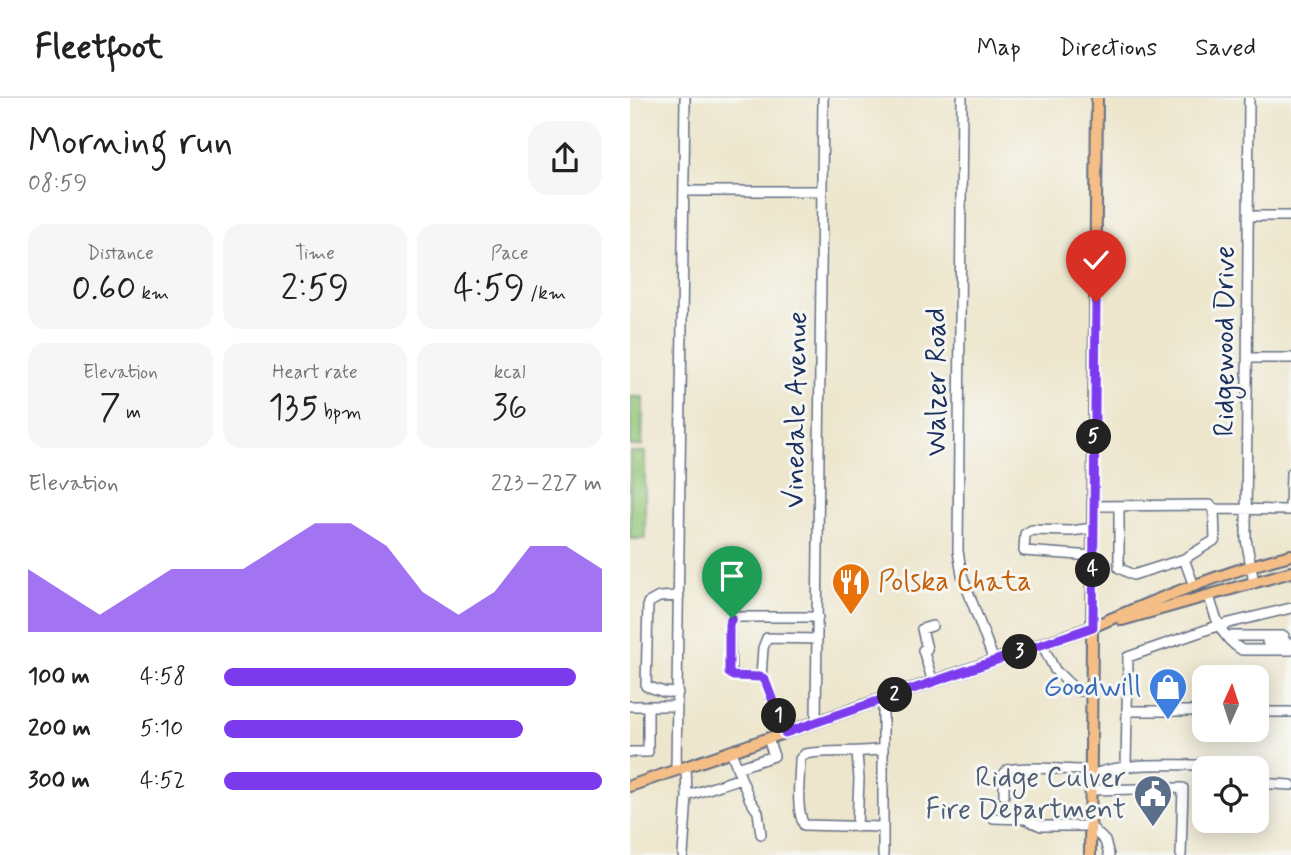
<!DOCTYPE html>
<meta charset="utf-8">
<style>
body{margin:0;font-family:Mynerve,sans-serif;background:#f6f6f6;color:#222;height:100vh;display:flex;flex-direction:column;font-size:26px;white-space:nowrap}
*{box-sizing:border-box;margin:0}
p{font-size:23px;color:#767676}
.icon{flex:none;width:38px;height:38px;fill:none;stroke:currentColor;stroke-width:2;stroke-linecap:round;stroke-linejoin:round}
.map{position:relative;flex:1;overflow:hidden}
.side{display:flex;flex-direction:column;background:#fff;width:630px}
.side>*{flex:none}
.needle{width:46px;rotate:3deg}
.tools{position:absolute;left:562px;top:567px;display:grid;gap:14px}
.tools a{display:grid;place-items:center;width:77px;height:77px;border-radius:14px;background:#fff;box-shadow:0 4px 18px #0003;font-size:35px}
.pin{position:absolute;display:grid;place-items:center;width:60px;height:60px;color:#fff;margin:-72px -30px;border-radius:50% 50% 50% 0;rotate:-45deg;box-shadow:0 0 7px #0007}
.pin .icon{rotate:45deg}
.km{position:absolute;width:35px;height:35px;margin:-18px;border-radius:50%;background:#222;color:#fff;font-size:19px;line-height:35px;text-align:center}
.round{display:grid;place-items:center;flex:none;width:74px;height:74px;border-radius:21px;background:#f6f6f6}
.summary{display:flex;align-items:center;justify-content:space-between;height:119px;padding:0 28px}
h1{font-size:38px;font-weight:600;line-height:52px}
.figures{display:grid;grid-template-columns:repeat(3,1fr);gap:10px;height:119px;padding:7px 28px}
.figures div{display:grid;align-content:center;border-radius:18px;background:#f6f6f6;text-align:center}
.figures b{font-size:35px;font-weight:600}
.figures small{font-size:19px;font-weight:400}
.figures p{font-size:19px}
.chart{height:196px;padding:14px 28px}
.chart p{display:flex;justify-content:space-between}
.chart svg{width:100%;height:126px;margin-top:7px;fill:#7c3aed;opacity:.7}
ul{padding:0 28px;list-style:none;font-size:23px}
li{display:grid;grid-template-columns:112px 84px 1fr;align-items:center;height:52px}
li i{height:18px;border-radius:9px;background:#7c3aed}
header{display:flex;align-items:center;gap:42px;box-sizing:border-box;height:98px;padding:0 35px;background:#fff;border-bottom:2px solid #e0e0e0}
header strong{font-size:33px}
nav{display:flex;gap:38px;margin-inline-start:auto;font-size:24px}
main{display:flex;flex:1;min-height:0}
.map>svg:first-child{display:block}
</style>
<header>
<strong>Fleetfoot</strong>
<nav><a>Map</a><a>Directions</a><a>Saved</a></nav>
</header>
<main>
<section class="side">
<div class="summary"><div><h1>Morning run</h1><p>08:59</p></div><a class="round"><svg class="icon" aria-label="share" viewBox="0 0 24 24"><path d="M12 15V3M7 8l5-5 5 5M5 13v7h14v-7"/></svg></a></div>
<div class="figures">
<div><p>Distance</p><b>0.60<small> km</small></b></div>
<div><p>Time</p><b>2:59</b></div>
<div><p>Pace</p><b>4:59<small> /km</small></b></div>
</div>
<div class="figures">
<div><p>Elevation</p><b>7<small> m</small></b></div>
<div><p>Heart rate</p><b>135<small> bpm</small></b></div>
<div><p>kcal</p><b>36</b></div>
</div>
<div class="chart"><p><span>Elevation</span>223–227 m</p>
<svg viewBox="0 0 160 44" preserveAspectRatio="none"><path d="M0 44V22L10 30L20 38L30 30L40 22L50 22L60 22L70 14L80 6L90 6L100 14L110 30L120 38L130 30L140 14L150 14L160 22V44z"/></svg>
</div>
<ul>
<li><b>100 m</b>4:58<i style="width:93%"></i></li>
<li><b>200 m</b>5:10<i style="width:79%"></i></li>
<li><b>300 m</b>4:52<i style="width:100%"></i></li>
</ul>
</section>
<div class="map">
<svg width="661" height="757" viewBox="0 0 661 757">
<rect width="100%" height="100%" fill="#f6f6f2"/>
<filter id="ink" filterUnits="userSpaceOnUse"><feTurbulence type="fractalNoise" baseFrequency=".0143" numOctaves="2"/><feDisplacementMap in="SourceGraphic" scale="14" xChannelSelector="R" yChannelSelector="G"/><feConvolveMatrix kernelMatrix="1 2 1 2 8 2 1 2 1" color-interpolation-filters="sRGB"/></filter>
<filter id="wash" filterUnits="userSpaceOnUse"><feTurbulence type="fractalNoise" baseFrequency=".00686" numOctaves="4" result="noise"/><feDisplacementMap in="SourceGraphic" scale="28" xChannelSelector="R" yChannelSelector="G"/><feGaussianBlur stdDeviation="1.57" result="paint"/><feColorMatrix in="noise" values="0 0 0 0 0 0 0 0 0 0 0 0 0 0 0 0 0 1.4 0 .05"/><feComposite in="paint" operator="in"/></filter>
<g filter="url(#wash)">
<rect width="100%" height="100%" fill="#ede6cc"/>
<!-- green -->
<path fill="#90c475" stroke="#567a6a" stroke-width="2" d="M0,299H13L12,348H0Z
M0,354H15V441H0Z"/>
</g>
<g filter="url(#ink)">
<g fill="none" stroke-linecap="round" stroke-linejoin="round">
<defs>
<path id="minor" d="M332,0L328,453L332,477L364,563
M619,0L616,441L624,485
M54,93H192
M618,118H661
M618,260H661
M464,408L580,407L584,411L660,412L661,375
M489,408V470L503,477L554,461L585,442L584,411
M463,458L394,453L395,436L402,432L441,433L463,430
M554,461L564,488
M579,498C585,519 591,540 612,552H661
M302,528L292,531L297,551L293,552L303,584
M597,538H654
M637,544L661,545
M412,546L425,572L447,593L462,592
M131,579L133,550L137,540L187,541
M48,595L34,594L16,588L18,505L29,499L49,498
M0,608H47
M497,613H574
M626,614H661
M186,624L193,0
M155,635L135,582L131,579L101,577L99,525L105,519H188
M0,654H18V608
M227,655L229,681L227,729
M496,668L498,559L587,528L661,510
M107,670L144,658L138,641
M46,672L55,0
M461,677C496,664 530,667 568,667L577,670
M111,680L120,702L128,714L131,736
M626,685L661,687
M461,692L553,690L551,757
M374,697V676L377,672C405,667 433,673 461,672
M57,698L111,680L101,653
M363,720L395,721L411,728H460L475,743L479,757
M253,729L174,727C165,709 170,680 170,661L175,656C202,651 226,656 253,651
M53,757L57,698L56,669
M253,757V601"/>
<path id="major" d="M492,522L661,474
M0,688L462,529C527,501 593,474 661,457
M460,757L467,0"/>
</defs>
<!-- minor casing -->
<use href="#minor" stroke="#646f84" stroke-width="12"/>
<!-- major casing -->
<use href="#major" stroke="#646f84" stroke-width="14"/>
<!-- minor -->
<use href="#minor" stroke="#fff" stroke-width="9"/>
<!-- major -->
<use href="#major" stroke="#f5be86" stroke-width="10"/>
</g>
</g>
<g fill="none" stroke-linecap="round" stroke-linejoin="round" filter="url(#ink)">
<defs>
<path id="route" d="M102,520L99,526V575L103,578L131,579L135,582L155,635L463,529L466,204"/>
</defs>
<!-- route casing -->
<use href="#route" stroke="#fff" stroke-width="14"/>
<!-- route -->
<use href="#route" stroke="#7c3aed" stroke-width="9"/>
</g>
<!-- icons -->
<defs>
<symbol id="restaurant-pin" viewBox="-11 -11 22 30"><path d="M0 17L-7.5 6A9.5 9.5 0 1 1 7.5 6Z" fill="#e8710a" stroke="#f6f6f2"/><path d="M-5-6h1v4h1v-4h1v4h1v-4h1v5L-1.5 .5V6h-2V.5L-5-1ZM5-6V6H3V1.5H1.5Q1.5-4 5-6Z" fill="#fff"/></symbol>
<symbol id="shop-pin" viewBox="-11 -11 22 30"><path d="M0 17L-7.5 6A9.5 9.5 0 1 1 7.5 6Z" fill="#3f7fe0" stroke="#f6f6f2"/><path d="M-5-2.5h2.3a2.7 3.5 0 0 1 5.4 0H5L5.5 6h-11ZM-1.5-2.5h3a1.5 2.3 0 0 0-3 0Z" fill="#fff"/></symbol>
<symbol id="civic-pin" viewBox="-11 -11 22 30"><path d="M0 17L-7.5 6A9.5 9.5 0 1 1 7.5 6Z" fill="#5c6f8a" stroke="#f6f6f2"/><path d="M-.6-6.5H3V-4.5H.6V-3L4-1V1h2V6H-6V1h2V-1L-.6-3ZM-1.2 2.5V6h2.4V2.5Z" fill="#fff"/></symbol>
</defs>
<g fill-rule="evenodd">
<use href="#restaurant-pin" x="199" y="462" width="44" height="60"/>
<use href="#shop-pin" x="516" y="567" width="44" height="60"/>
<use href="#civic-pin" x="501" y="674" width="44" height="60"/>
</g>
<g text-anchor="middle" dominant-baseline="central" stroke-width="6" stroke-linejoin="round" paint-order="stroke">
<!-- street labels -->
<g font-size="28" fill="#1b2f5e" stroke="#f6f6f2">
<text transform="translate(595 243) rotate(-90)">Ridgewood Drive</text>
<text transform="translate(307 284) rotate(-90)">Walzer Road</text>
<text transform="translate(167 312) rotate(-89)">Vinedale Avenue</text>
</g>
<!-- food labels -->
<g font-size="28" fill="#c56008" stroke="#f6f6f2" text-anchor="start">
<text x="248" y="484">Polska Chata</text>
</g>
<!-- shop labels -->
<g font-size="28" fill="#366cbe" stroke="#f6f6f2" text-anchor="end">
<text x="511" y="589">Goodwill</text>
</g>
<!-- service labels -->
<g font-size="28" fill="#4e5e75" stroke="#f6f6f2" text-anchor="end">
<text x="496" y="680">Ridge Culver<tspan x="496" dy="32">Fire Department</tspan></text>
</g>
</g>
</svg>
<div class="tools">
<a><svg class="needle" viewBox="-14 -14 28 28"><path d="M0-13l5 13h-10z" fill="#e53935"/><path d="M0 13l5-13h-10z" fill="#767676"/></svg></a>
<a><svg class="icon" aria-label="locate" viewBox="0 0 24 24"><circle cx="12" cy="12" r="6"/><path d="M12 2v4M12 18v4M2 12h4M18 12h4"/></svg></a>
</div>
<div class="pin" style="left:102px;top:520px;background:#1e9e55"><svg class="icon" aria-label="arrive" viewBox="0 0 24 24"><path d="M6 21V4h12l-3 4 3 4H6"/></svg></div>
<div class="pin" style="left:466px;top:204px;background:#d93025"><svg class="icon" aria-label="check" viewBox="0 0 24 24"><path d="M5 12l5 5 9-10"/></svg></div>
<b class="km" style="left:149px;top:618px">1</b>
<b class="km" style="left:265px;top:597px">2</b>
<b class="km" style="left:390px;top:554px">3</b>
<b class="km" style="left:463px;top:472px">4</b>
<b class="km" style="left:464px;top:339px">5</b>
</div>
</main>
